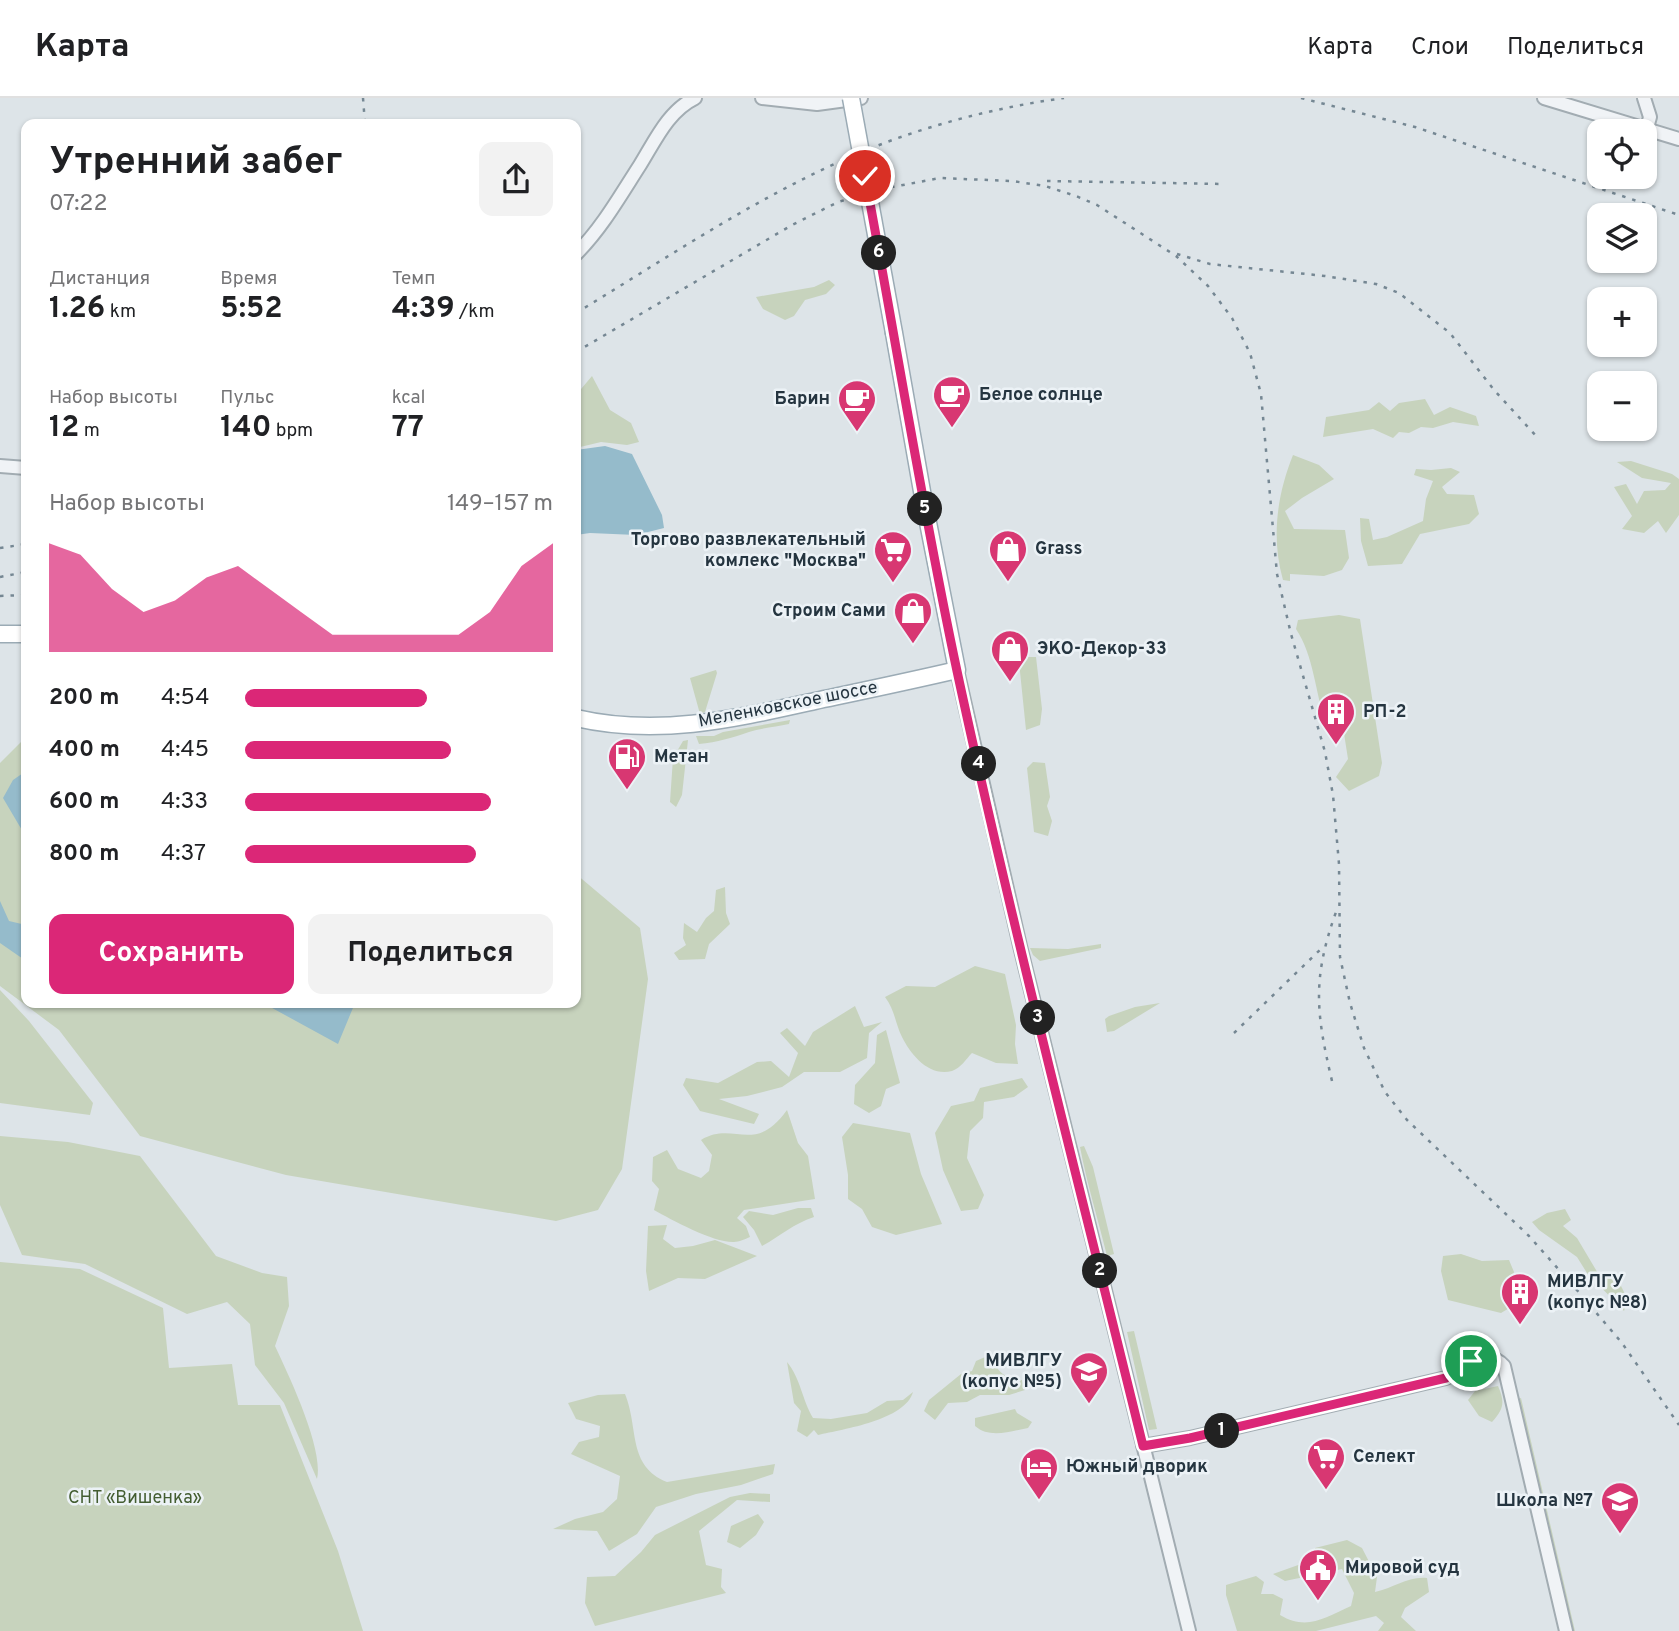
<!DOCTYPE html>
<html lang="ru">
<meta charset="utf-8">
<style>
body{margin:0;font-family:Overpass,sans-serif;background:#f2f2f2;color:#202124;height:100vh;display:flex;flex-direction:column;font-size:26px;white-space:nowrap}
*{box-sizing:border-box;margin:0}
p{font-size:23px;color:#757577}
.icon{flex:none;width:38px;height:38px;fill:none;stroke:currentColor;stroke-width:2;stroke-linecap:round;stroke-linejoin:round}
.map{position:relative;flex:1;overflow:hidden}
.panel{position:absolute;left:21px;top:21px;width:560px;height:889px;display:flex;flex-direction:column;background:#fff;border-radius:14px;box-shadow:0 2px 5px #0004}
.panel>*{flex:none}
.fabs{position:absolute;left:1587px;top:21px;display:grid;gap:14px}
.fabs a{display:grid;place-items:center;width:70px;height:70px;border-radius:14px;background:#fff;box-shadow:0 2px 5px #0004;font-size:35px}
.pin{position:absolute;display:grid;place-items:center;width:60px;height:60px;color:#fff;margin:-30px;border:4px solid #fff;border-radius:50%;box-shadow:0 2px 7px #0007}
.km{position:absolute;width:35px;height:35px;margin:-18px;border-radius:50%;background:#222;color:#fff;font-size:19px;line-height:35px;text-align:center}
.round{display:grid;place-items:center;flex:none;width:74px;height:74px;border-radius:14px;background:#f2f2f2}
.head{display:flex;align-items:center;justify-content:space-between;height:119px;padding:0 28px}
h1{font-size:38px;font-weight:700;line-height:52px}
.metrics{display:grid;grid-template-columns:repeat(3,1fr);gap:10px;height:119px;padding:7px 28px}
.metrics div{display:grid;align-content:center}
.metrics b{font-size:30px;font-weight:700}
.metrics small{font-size:19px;font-weight:400}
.metrics p{font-size:19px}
.chart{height:196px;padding:14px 28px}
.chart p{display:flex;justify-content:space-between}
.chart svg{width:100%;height:126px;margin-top:7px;fill:#db2777;opacity:.7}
.cta{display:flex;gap:14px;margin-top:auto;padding:14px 28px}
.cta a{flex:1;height:80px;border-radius:14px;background:#db2777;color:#fff;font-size:28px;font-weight:700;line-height:80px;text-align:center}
.cta a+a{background:#f2f2f2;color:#202124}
ul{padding:0 28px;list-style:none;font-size:23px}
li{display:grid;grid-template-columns:112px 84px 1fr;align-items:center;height:52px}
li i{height:18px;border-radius:9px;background:#db2777}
header{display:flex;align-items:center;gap:42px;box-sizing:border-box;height:98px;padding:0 35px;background:#fff;border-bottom:2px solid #e0e0e0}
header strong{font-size:33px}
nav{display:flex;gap:38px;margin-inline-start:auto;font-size:24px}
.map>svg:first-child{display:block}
</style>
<header>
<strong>Карта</strong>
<nav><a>Карта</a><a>Слои</a><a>Поделиться</a></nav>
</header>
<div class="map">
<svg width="1679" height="1533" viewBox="0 0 1679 1533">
<rect width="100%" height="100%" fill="#dde4e8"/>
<!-- green -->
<path fill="#c7d3bd" d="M829,182L835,187L826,196L805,202L794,218L785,222L763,211L756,199L814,189Z
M592,278L610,312L631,325L639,344L627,347L601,344L576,350V297Z
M1425,301L1434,317L1450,309L1476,318L1479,328L1453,324L1433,330L1421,329L1409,335L1399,334L1393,340L1373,331L1323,339L1326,319L1369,312L1379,304L1390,313L1399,305Z
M1293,357L1319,367L1334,381L1302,400L1285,413L1294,431L1345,432L1349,460L1342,472L1324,478L1290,476V483L1283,482C1271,440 1277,397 1293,357Z
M1631,363L1672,376L1679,381V417L1666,435L1658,423L1644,435L1622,431L1632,418L1614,389L1626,386L1637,406L1644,393L1665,392L1671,385L1642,380L1617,364Z
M1451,370L1460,374L1442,389L1447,396L1474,397L1479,416L1469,426L1420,436L1402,466L1368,468L1361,443L1360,420L1369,421L1373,442L1387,439L1423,423L1426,401L1433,383L1414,377L1416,371L1431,372Z
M1339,517L1360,521L1382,665L1379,678L1349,693L1336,679L1348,661L1343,629L1326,626C1315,594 1314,558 1296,531L1298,522Z
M1022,559H1036L1042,611L1040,627L1026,632L1019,564Z
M716,572L717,575L705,614L700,616L690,580Z
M790,622L789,626C776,629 761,630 749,634C731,640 718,644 699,646L696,638H714L723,634Z
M26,639V905H576V776L640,830L648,881L622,1071L598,1112L556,1123L286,1077L140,1038L59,932L0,888V665Z
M688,642L682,697L676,709L670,704L673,660L683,643Z
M1033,664L1045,665L1050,699L1047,708L1052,723L1048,738L1034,734L1027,670Z
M725,789L726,815L730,826L709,846L705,861L679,862L674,855L686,847L683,840L684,825L697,834L706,820L714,813L716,792Z
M1101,846V850L1040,863L1033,857L1030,850L1068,851Z
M975,868L1005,876L1016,927L1015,946L1018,966L996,965L972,955C966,961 961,970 952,973C929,979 911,957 902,939C895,925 895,912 885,899L906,888L935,889Z
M0,892L29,923L93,1005L90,1017L0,1005Z
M1160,905L1114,933L1107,934L1105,921L1109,918L1135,909Z
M855,908L864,929L882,924L869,935L867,960L840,974H804L782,989L747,998L719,1001L759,1016L754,1026L700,1013L683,987L686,980L718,985L757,964L771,963L789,979L798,955L780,935L787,930L805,948L813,934Z
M886,932L900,985L886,991L881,1008L869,1015L854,1006L855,987L875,965L877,937Z
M1022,980L1028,989L1014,999L984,1004L983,1020L970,1033L967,1060L984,1097L978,1111L961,1113L943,1072L935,1035L951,1008L974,1003L980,990Z
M787,1012L798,1045L808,1058L815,1101L744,1112L737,1120L746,1128L750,1139C745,1141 739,1144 734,1144C714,1145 672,1122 654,1112L659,1091L652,1083L653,1059L667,1052L678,1071L701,1080L709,1073L712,1057L701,1042C734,1022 754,1058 787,1012Z
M853,1025L910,1035L921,1076L942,1126L896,1137L872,1129L862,1111L848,1101V1077L842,1039Z
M0,1038L68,1044L140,1058L216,1158L262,1175L287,1179L289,1208L275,1248C289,1278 324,1351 317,1381L284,1305L255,1267L250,1226L227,1204L187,1216L85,1166L22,1157L0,1107Z
M1084,1048L1093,1069L1114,1156L1107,1158C1098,1121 1087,1086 1080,1049Z
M798,1110H811L814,1119C793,1126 782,1137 762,1148L754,1132L743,1119L749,1113L773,1117Z
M1565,1111L1571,1122L1563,1128L1577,1140L1599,1177L1619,1184L1628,1202L1624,1213L1587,1175L1577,1159L1539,1132L1532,1124L1547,1115Z
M667,1127L663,1141L675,1150L693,1148L715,1142L757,1158L705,1181L678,1180L649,1193L646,1173L648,1128Z
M1461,1156L1482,1163L1509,1162L1514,1174L1509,1188L1514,1199L1511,1209L1501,1215L1448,1202L1441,1173L1443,1158Z
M0,1164L80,1171L163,1210L169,1270L232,1266L238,1307H280L338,1453L363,1533H0Z
M1134,1233L1157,1331L1149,1332L1127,1234Z
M992,1256C996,1274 1004,1280 1022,1282L1025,1292L1009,1297H980L967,1304L948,1305L935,1322L924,1313L929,1302L961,1276L972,1273L976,1263Z
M787,1264C801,1281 802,1302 813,1320L831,1321L867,1315L887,1303L903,1302L913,1294C905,1322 844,1331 818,1337L814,1332L807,1339L797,1333L801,1313L794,1305Z
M1498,1288C1505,1304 1504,1311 1492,1324L1479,1318L1468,1302L1475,1293Z
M625,1296C639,1330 627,1368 667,1384L775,1366L773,1376L741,1387L696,1396L656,1409L637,1436L609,1453L597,1433L553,1431L575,1421L603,1414L617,1401L620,1378L571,1356L579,1344L599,1339L600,1328L576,1321L568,1305L598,1297Z
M1521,1300L1575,1533H1569L1515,1302Z
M1015,1311L1017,1315L1032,1324L1028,1330C1010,1333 990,1341 975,1328V1320Z
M750,1395L770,1396V1404L737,1402L699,1433L706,1467L722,1471L721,1489L726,1495L595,1528L585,1505L587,1479L615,1478L641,1454L655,1437L730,1399Z
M758,1416L764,1424L756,1437L740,1450L727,1444L731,1428Z
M1347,1442L1362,1450L1377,1479L1375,1494C1394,1490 1408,1478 1427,1480L1429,1494L1405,1510L1401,1519L1416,1533H1378L1384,1525L1376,1518L1316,1533H1237L1226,1497V1487L1256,1478L1264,1484L1261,1496H1273L1283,1501L1280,1517C1307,1533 1324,1520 1351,1508L1354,1495L1342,1471L1285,1483L1273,1476L1315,1461V1450Z"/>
<!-- water -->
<path fill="#95bbcb" d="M605,348L632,356L662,417L664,430L636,437L590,435L576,437V352Z
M26,673V739L3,700L13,682Z
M0,803L9,823L26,827V863L0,845Z
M263,905H355L338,946Z"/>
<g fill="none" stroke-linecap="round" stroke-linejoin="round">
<defs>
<path id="minor" d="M762,0L817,6L861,0
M1544,0L1679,41
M1644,0L1650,19L1647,30
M576,156C602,130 620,98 640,67C655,43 668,13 695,0
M0,368L26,370
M957,572L1020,848L1189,1533
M1143,1348L1190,1340L1446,1280C1462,1270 1487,1249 1504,1268L1566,1533"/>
<path id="major" d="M0,536H26
M576,620C658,639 734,621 815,603C862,593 910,583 957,572L923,399L894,235"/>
</defs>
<!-- minor casing -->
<use href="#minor" stroke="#a2acb2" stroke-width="16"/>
<!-- major casing -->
<use href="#major" stroke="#9babb5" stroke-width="19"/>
<!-- minor -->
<use href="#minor" stroke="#f0f3f6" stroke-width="12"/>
<!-- major -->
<use href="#major" stroke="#fff" stroke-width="16"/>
<!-- rail -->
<path stroke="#758793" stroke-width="2.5" stroke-dasharray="3.5 7" stroke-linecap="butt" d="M363,0L365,26
M1301,0L1415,29L1679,117
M184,24L185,26
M1047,83L1225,86
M1177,156L1210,166L1325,178L1376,186L1399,195L1450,235L1494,292L1537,339
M576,215C680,152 783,81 898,40C952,21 1007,8 1064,0
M576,254L792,127L838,104L887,90L940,80L1012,83L1045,88L1076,98L1097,107L1176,158L1208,188L1232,220L1250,255L1261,296L1277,476L1291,536L1325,654L1333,697L1339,766L1340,859L1350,905L1364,950L1385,994L1407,1022L1529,1138L1576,1191L1622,1245L1679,1327
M0,450L26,446
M0,479L26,474
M0,498L26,497
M1234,935L1324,848
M1332,983C1316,915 1312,881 1336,814"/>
<defs>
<path id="major-bridge" d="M851,0L894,235"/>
</defs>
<!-- major-bridge casing -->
<use href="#major-bridge" stroke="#9babb5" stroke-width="19" stroke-linecap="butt"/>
<!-- major-bridge -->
<use href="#major-bridge" stroke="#fff" stroke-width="16"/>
</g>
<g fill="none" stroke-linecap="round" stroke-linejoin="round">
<defs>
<path id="route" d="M865,78C896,243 922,409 957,573C1013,833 1080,1090 1143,1348L1190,1340L1446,1280L1471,1263"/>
</defs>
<!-- route casing -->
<use href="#route" stroke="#fff" stroke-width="14"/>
<!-- route -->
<use href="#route" stroke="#db2777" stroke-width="9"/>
</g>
<!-- icons -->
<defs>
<symbol id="cafe-pin" viewBox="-11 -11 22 30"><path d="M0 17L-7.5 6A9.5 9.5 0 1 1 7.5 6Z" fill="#d83772" stroke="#ecf2f6"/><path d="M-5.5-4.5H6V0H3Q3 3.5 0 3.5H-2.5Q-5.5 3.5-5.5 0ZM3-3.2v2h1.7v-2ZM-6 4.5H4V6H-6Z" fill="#fff"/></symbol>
<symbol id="shop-pin" viewBox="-11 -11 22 30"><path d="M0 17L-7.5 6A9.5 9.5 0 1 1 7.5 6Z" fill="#d83772" stroke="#ecf2f6"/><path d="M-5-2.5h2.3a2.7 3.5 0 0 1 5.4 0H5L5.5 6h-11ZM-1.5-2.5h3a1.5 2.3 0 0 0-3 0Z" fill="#fff"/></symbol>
<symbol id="supermarket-pin" viewBox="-11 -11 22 30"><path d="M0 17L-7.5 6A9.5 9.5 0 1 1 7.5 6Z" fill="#d83772" stroke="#ecf2f6"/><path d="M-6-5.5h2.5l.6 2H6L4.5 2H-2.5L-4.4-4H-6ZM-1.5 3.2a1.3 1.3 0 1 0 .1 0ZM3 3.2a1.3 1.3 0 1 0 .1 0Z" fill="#fff"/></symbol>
<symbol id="building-pin" viewBox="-11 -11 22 30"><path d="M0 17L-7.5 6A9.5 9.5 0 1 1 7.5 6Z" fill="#d83772" stroke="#ecf2f6"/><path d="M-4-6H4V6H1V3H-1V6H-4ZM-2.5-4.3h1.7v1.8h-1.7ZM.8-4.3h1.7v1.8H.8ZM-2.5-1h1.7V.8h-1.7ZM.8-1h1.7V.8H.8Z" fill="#fff"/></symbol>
<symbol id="fuel-pin" viewBox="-11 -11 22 30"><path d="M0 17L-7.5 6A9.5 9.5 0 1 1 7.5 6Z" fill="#d83772" stroke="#ecf2f6"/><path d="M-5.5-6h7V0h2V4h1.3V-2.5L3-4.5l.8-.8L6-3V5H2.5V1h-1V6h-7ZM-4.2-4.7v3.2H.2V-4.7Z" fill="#fff"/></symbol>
<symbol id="university-pin" viewBox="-11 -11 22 30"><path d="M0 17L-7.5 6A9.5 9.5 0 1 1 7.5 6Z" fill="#d83772" stroke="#ecf2f6"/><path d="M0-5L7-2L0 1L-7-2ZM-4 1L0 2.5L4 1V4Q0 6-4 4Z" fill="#fff"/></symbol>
<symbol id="hotel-pin" viewBox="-11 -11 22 30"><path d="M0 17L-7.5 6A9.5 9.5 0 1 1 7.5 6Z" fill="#d83772" stroke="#ecf2f6"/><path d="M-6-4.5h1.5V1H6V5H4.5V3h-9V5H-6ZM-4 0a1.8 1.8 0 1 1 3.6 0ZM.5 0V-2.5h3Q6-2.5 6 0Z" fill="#fff"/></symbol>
<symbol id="school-pin" viewBox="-11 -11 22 30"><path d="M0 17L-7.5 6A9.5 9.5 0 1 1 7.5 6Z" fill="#d83772" stroke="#ecf2f6"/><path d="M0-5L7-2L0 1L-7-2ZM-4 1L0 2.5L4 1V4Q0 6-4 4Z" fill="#fff"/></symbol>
<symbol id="civic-pin" viewBox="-11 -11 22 30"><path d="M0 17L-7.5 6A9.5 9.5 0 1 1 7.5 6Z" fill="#d83772" stroke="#ecf2f6"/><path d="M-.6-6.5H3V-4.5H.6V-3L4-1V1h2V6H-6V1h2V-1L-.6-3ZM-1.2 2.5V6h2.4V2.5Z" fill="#fff"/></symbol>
</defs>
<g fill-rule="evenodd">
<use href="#cafe-pin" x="930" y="275" width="44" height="60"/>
<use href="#cafe-pin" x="835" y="279" width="44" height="60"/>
<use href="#shop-pin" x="986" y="429" width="44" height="60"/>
<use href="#supermarket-pin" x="871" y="430" width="44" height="60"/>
<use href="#shop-pin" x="891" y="491" width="44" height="60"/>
<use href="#shop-pin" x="988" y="529" width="44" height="60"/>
<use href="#building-pin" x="1314" y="592" width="44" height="60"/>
<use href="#fuel-pin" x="605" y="637" width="44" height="60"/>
<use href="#building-pin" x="1498" y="1172" width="44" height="60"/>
<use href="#university-pin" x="1067" y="1251" width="44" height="60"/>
<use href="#supermarket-pin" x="1304" y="1337" width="44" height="60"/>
<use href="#hotel-pin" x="1017" y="1347" width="44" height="60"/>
<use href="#school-pin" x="1598" y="1381" width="44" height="60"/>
<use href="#civic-pin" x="1296" y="1448" width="44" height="60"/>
</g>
<g text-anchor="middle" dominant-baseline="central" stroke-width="5" stroke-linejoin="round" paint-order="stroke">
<!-- poi labels -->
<g font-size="18" font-weight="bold" fill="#253540" stroke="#ecf2f6" text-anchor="start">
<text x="979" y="297">Белое солнце</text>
<text x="830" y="301" text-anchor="end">Барин</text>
<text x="866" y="442" text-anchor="end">Торгово развлекательный<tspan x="866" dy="21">комлекс "Москва"</tspan></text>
<text x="1035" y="451">Grass</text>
<text x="886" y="513" text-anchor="end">Строим Сами</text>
<text x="1037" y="551">ЭКО-Декор-33</text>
<text x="1363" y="614">РП-2</text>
<text x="654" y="659">Метан</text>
<text x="1547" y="1184">МИВЛГУ<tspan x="1547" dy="21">(копус №8)</tspan></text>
<text x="1062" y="1263" text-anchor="end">МИВЛГУ<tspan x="1062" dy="21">(копус №5)</tspan></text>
<text x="1353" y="1359">Селект</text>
<text x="1066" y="1369">Южный дворик</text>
<text x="1593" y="1403" text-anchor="end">Школа №7</text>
<text x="1345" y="1470">Мировой суд</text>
</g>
<!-- street labels -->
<g font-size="18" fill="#253540" stroke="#ecf2f6">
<text transform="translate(788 607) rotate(-11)">Меленковское шоссе</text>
</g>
<!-- park labels -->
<g font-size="18" fill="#435d31" stroke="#ecf2f6">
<text x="135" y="1400">СНТ «Вишенка»</text>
</g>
</g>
</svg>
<div class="fabs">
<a><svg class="icon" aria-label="locate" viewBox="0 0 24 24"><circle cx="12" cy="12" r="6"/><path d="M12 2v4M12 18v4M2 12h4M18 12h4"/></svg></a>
<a><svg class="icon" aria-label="layers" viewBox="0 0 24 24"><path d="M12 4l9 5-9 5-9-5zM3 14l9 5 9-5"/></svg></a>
<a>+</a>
<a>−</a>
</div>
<div class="pin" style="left:1471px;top:1263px;background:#1e9e55"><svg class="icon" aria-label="arrive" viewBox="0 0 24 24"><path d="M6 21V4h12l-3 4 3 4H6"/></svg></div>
<div class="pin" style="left:865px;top:78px;background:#d93025"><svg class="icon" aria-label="check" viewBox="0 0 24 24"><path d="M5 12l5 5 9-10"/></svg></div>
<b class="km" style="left:1222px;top:1333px">1</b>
<b class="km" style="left:1100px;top:1173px">2</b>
<b class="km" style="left:1038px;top:920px">3</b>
<b class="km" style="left:979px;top:666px">4</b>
<b class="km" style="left:925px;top:411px">5</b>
<b class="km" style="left:879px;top:155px">6</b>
<section class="panel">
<div class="head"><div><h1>Утренний забег</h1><p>07:22</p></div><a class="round"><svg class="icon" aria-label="share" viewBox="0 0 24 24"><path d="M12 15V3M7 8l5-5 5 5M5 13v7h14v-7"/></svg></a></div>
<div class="metrics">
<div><p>Дистанция</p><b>1.26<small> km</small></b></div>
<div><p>Время</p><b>5:52</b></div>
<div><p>Темп</p><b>4:39<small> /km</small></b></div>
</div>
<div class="metrics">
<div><p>Набор высоты</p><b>12<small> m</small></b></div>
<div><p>Пульс</p><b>140<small> bpm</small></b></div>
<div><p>kcal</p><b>77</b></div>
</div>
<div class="chart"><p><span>Набор высоты</span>149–157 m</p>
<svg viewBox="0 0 160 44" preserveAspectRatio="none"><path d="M0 44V6L10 10L20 22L30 30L40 26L50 18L60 14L70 22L80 30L90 38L100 38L110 38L120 38L130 38L140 30L150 14L160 6V44z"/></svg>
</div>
<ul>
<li><b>200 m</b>4:54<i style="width:59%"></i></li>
<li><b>400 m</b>4:45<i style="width:67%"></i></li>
<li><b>600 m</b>4:33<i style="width:80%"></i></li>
<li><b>800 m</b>4:37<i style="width:75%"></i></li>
</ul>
<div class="cta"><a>Сохранить</a><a>Поделиться</a></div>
</section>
</div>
